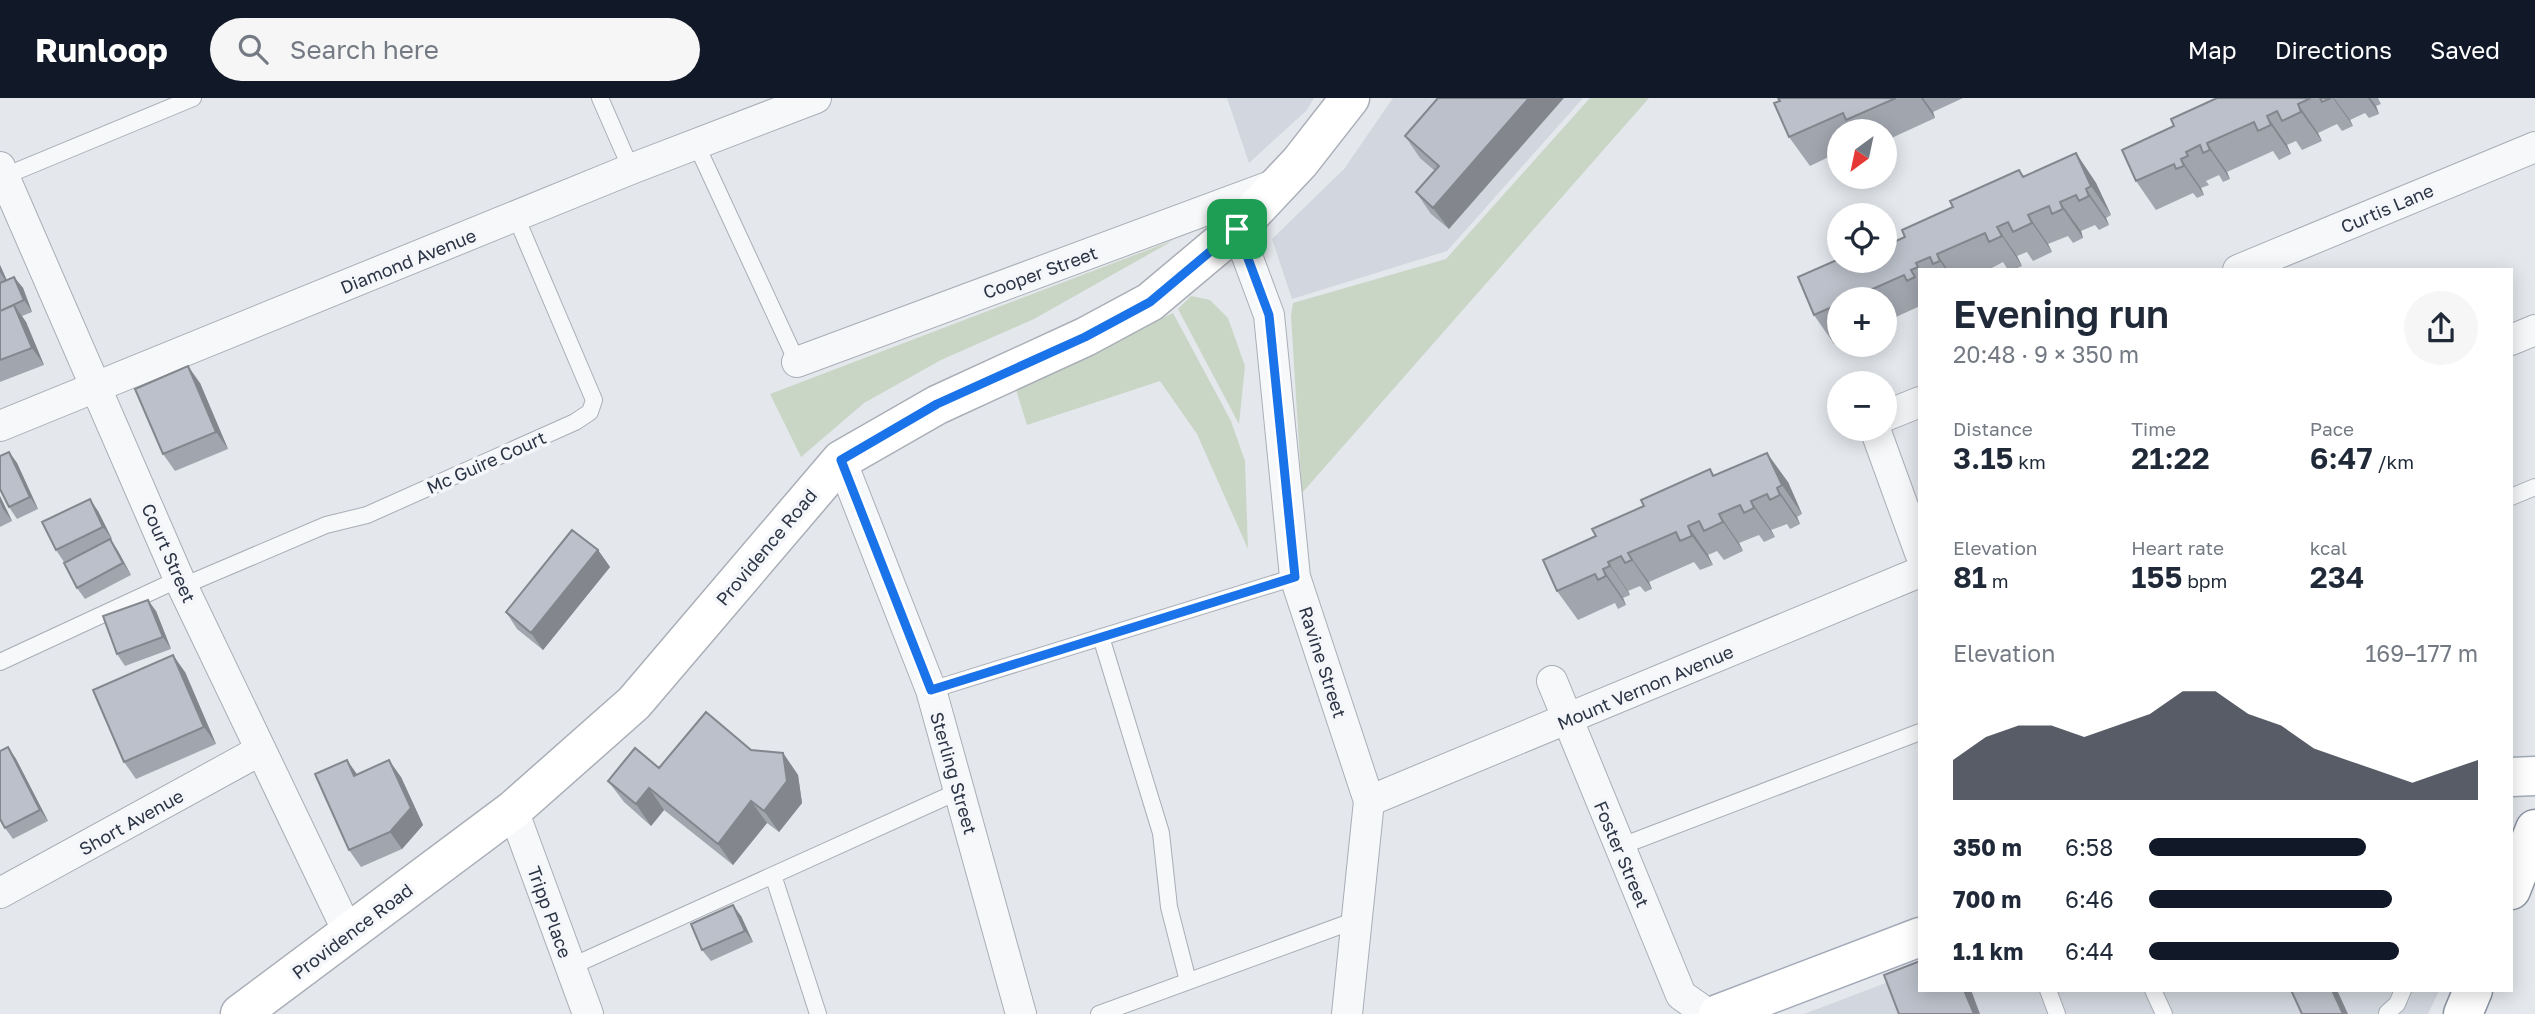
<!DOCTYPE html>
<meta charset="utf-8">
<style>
body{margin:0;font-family:"Golos Text",sans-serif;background:#f6f6f7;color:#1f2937;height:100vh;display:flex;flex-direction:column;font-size:26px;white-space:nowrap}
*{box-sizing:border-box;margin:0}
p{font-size:23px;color:#747a83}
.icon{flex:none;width:38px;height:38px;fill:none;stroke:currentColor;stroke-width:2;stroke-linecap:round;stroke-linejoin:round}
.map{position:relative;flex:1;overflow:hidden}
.sheet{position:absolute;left:1918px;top:170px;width:595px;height:724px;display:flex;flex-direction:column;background:#fff;border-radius:0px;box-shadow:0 4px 18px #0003}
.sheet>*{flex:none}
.needle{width:46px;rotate:213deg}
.buttons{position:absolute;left:1827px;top:21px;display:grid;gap:14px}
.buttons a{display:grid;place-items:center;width:70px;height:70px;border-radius:50%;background:#fff;box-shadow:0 4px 18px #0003;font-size:35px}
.pin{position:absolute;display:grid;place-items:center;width:60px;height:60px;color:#fff;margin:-30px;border-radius:14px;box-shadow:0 4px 10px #0006}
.round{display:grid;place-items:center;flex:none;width:74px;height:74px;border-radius:37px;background:#f6f6f7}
.overview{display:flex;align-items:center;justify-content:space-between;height:119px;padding:0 35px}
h1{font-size:38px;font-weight:600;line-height:52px}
.metrics{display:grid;grid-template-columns:repeat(3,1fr);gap:10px;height:119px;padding:7px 35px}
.metrics div{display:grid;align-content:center}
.metrics b{font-size:30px;font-weight:600}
.metrics small{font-size:19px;font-weight:400}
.metrics p{font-size:19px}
.chart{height:196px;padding:14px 35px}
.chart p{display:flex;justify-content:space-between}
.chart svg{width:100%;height:126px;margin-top:7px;fill:#111827;opacity:.7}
ul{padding:0 35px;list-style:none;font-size:23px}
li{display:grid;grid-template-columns:112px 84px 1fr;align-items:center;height:52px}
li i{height:18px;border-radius:9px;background:#111827}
header{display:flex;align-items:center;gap:42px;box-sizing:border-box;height:98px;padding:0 35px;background:#111827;color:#fff}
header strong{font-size:33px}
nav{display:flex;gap:38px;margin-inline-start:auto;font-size:24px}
.search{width:490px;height:63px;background:#f6f6f7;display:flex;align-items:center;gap:18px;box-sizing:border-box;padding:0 24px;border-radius:38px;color:#747a83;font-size:26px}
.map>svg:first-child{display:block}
</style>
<header>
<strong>Runloop</strong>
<div class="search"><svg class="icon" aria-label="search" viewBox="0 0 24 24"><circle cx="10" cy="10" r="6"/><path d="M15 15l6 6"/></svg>Search here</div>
<nav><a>Map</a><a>Directions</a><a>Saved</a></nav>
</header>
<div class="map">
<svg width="2535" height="916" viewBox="0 0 2535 916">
<rect width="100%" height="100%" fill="#e4e7ec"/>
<!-- built -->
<path fill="#d2d6de" d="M1227,0H1314L1306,13L1249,65Z
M1393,0H1583L1447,153L1292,201L1272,141L1344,71Z
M1920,872V892L2439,893L2428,916H1804Z"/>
<!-- green -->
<path fill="#c9d6c5" d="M1590,0H1649L1302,395L1291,218L1293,205L1446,161Z
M1174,142L1034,221L941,262L864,305L801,359L770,296Z
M1191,198L1210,202L1228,220L1245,268L1239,326L1178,211Z
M1173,215L1231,323L1245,363L1248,451L1197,336L1160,283L1027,327L1016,292Z"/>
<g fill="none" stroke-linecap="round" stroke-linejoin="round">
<defs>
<path id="lane" d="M600,0L631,71
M697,48L797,264
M0,80L193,0
M2511,399L2535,389
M183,488L326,427L367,417L575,324L590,314L594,302L516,119
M1101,539L1161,735L1169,809L1188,883
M0,564L179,481
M931,592L1295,479
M1619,749L1920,634
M773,777L818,916
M570,869L959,693
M2048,892L2057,916
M2153,892L2164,916
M2387,915L2397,906L2403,892
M1099,916L1356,822"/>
<path id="street" d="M0,69L179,481L349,836
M1237,131L1269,217L1295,479L1369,703L1347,916
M2238,172L2535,49
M2511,242L2535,232
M797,264L1279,85
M1885,318L1920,304
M0,328L631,71L816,0
M1875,331L1920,455
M841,362L931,592L1021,916
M1552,583L1681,897L1708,916
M1369,703L1920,474
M513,712L588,916
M0,795L261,652"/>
<path id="secondary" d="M240,916L513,712L634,605L841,362L937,307L1085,239L1150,204L1237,131L1300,64L1350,0"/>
<path id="primary" d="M2511,679L2535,678
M1718,916L1920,839"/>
<path id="highway" d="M2511,792L2535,731
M2463,916L2473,892"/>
</defs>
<!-- lane casing -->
<use href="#lane" stroke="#a9aeb7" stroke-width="18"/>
<!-- street casing -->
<use href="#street" stroke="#a9aeb7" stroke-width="32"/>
<!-- secondary casing -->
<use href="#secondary" stroke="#a9aeb7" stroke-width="41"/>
<!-- primary casing -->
<use href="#primary" stroke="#a3abb8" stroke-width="41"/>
<!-- highway casing -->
<use href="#highway" stroke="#8b94a3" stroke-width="41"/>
<!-- lane -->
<use href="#lane" stroke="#f7f8fa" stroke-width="16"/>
<!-- street -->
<use href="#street" stroke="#f7f8fa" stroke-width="30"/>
<!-- secondary -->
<use href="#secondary" stroke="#fff" stroke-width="38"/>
<!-- primary -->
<use href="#primary" stroke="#fff" stroke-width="38"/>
<!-- highway -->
<use href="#highway" stroke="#fff" stroke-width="38"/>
</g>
<!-- wall -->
<path fill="#a1a5ae" d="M1438,0L1449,131L1431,116L1416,94L1435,73L1420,60L1405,38Z
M1778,0H1963L1933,14L1935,20L1885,43V33H1839V54L1810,68L1789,39Z
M2217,0H2378L2381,6L2376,8L2379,16L2369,20L2365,15L2350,22L2353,28L2342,33L2337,26L2318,35L2322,43L2302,52L2296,43L2287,47L2291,56L2279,62L2273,53L2227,74L2230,81L2223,84L2219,77L2206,83L2209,87L2201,90L2204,97L2197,100L2193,95L2156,112L2136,83L2174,28Z
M2076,55L2096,85L2111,117L2106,120L2109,127L2099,132L2095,127L2081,133L2083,140L2073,145L2068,138L2048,146L2052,154L2033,163L2027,154L2017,158L2022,168L2013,172H2008L2003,164L1988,172H1920V208L1885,224V201H1839V244L1834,246L1814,217L1839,163H1885L1905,139L2024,79Z
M0,167L7,182L14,179L23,190L32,214L22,218L26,224L44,267L0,284Z
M200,285L228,351L175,373L163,356Z
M9,354L17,365L38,411L17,421L9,409Z
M1710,371L1715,378L1788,384L1802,416L1797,419L1800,426L1790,431L1787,426L1771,432L1775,439L1764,444L1759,437L1739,445L1743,453L1724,462L1717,453L1708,457L1713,467L1700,472L1694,464L1649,484L1652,491L1645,494L1640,488L1628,493L1630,497L1623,500L1626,507L1618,511L1615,505L1578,522L1557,493L1596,438L1644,408Z
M0,398L12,423L0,429Z
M98,413L112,441L111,442L118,453L131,477L85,501L77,490L92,450L64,464L56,452Z
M598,452L610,469L543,552L517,531L506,514Z
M156,513L171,551L125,568L117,556Z
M185,574L216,646L136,681L124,664Z
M8,649L16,661L48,723L13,741L5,730Z
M751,652L783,655L798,677L802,705L779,734L767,725L733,767L664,712L651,728L624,704L608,683L659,670Z
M357,677L401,679L423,727L402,751L361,769L349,752Z
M741,818L753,844L711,863L702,852Z"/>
<!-- shaded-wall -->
<path fill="#83868d" d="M1529,0H1564L1449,131L1433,110Z
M1921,0H1923L1933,14L1935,20Z
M2333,0H2334L2350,22L2353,28Z
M2368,0H2370L2376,8L2379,16Z
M2298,6L2318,35L2322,43L2301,14Z
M2267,18L2287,47L2291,56L2271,27Z
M2207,45L2227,74L2230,81L2210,52Z
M2076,55L2096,85L2111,117L2091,88Z
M2181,61L2201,90L2204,97L2184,68Z
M2086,91L2106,120L2109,127L2089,98Z
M2060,104L2081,133L2083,140L2063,111Z
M2028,117L2048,146L2052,154L2032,125Z
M1997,129L2017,158L2022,168L2002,138Z
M1937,156L1948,172H1946L1940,163Z
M0,167L10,190L0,174Z
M14,179L23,190L32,214L24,202Z
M14,207L26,224L44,267L32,250Z
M188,268L200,285L228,351L216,334Z
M9,354L17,365L38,411L30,399Z
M1767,355L1788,384L1802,416L1782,387Z
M1777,390L1797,419L1800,426L1780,397Z
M0,398L12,423L3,411L0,404Z
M90,401L98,413L112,441L103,429Z
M1751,403L1771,432L1775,439L1754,410Z
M1719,416L1739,445L1743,453L1723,424Z
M1688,428L1708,457L1713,467L1692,438Z
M110,441L118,453L131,477L123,465Z
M598,452L610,469L543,552L531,535Z
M1628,455L1649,484L1652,491L1632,462Z
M1608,464L1628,493L1630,497L1610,468Z
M1603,471L1623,500L1626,507L1606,478Z
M148,502L156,513L171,551L163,539Z
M173,557L185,574L216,646L204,629Z
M8,649L16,661L48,723L40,712Z
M783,655L798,677L802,705L779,734L764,713Z
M347,662L359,679L354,678Z
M389,662L401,679L423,727L402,751L390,734Z
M649,690L664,712L651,728L636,706Z
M751,703L767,725L733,767L718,746Z
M733,807L741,818L753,844L745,833Z
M1964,892H1971L1980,916H1974Z
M2332,892H2337L2348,916H2343Z"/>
<!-- building -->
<path fill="#bbc0ca" stroke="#83868d" stroke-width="2" d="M1438,0H1529L1433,110L1416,94L1439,68L1405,38Z
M1778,0H1896L1846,22L1843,15L1789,39L1774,5L1780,3Z
M2217,0H2311L2298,6L2301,14L2282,23L2277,13L2267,18L2271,27L2258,33L2254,24L2207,45L2210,52L2203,55L2200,47L2186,54L2188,58L2181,61L2184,68L2176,71L2174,66L2136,83L2122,52L2174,28L2171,21Z
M2320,0H2331L2322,4Z
M2076,55L2091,88L2086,91L2089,98L2079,103L2076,97L2060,104L2063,111L2052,116L2049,108L2028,117L2032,125L2013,134L2008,124L1997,129L2002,138L1989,144L1985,135L1937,156L1940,163L1933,166L1930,159L1916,165L1918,169L1911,172L1915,179L1907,183L1904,177L1850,201H1839V206L1814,217L1798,179L1839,161V163H1885V148L1905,139L1902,132L1953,109L1950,103L2019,72L2023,79Z
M14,179L24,202L0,213V185Z
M14,207L32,250L0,262V213Z
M188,268L216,334L163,356L135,291Z
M9,354L30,399L9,409L0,391V358Z
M1767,355L1782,387L1777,390L1780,397L1770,402L1767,396L1751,403L1754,410L1744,415L1740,407L1719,416L1723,424L1704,433L1699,423L1688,428L1692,438L1680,443L1676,434L1628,455L1632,462L1625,465L1621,458L1608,464L1610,468L1603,471L1606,478L1598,482L1595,476L1557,493L1543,462L1596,438L1592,431L1644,408L1641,402L1710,371L1713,378Z
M90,401L103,429L56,452L42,424Z
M572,432L598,452L531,535L506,514Z
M110,441L123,465L77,490L64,465Z
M148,502L163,539L117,556L103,518Z
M173,557L204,629L124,664L93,592Z
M706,614L751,652L783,655L787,683L764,713L751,703L718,746L649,690L636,706L608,683L635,650L659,670Z
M8,649L40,712L5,730L0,721V653Z
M347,662L354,678L389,662L411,710L390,734L349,752L315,676Z
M733,807L745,833L702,852L691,826Z
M1920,863V892H1964L1974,916H1899L1884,877Z
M2291,892H2332L2343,916H2302Z"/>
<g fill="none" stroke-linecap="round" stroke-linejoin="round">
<defs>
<path id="route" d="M1237,131L1269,217L1295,479L931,592L841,362L937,306L1085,239L1150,204Z"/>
</defs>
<!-- route casing -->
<use href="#route" stroke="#fff" stroke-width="14"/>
<!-- route -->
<use href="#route" stroke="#1a73e8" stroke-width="9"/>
</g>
<g text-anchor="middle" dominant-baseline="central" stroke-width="7" stroke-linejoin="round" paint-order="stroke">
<!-- street labels -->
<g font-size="18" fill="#2b3445" stroke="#f4f6f9">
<text transform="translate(2387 110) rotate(-23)">Curtis Lane</text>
<text transform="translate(408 163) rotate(-22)">Diamond Avenue</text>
<text transform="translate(1040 174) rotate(-20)">Cooper Street</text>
<text transform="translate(486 364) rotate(-24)">Mc Guire Court</text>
<text transform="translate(766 449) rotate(-50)">Providence Road</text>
<text transform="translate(169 455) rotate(66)">Court Street</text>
<text transform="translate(1323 564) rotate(72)">Ravine Street</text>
<text transform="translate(1645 589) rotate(-23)">Mount Vernon Avenue</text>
<text transform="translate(954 675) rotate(74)">Sterling Street</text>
<text transform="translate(131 724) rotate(-29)">Short Avenue</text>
<text transform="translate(1622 756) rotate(67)">Foster Street</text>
<text transform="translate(550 814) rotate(70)">Tripp Place</text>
<text transform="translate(352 833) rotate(-37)">Providence Road</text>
</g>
</g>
</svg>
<div class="buttons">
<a><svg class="needle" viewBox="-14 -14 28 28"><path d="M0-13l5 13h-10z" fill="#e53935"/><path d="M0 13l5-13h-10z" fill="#747a83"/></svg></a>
<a><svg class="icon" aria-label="locate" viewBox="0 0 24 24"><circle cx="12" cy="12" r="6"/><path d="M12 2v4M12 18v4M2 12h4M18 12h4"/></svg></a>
<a>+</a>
<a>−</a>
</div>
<div class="pin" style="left:1237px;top:131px;background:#1e9e55"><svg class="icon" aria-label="arrive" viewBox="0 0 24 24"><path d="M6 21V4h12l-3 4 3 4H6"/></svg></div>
<section class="sheet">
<div class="overview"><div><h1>Evening run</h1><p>20:48 · 9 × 350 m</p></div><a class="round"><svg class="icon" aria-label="share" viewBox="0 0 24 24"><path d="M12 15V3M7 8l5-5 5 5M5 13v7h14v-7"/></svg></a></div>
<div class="metrics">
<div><p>Distance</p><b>3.15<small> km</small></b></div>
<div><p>Time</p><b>21:22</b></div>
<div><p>Pace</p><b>6:47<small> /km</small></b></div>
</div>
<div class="metrics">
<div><p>Elevation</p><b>81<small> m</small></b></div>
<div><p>Heart rate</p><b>155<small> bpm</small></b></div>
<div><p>kcal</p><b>234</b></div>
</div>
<div class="chart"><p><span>Elevation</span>169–177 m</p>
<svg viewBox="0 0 160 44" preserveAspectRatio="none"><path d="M0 44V30L10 22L20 18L30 18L40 22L50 18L60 14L70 6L80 6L90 14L100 18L110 26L120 30L130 34L140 38L150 34L160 30V44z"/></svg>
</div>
<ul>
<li><b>350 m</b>6:58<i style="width:66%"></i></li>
<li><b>700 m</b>6:46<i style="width:74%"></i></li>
<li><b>1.1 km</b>6:44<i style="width:76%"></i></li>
</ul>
</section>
</div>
